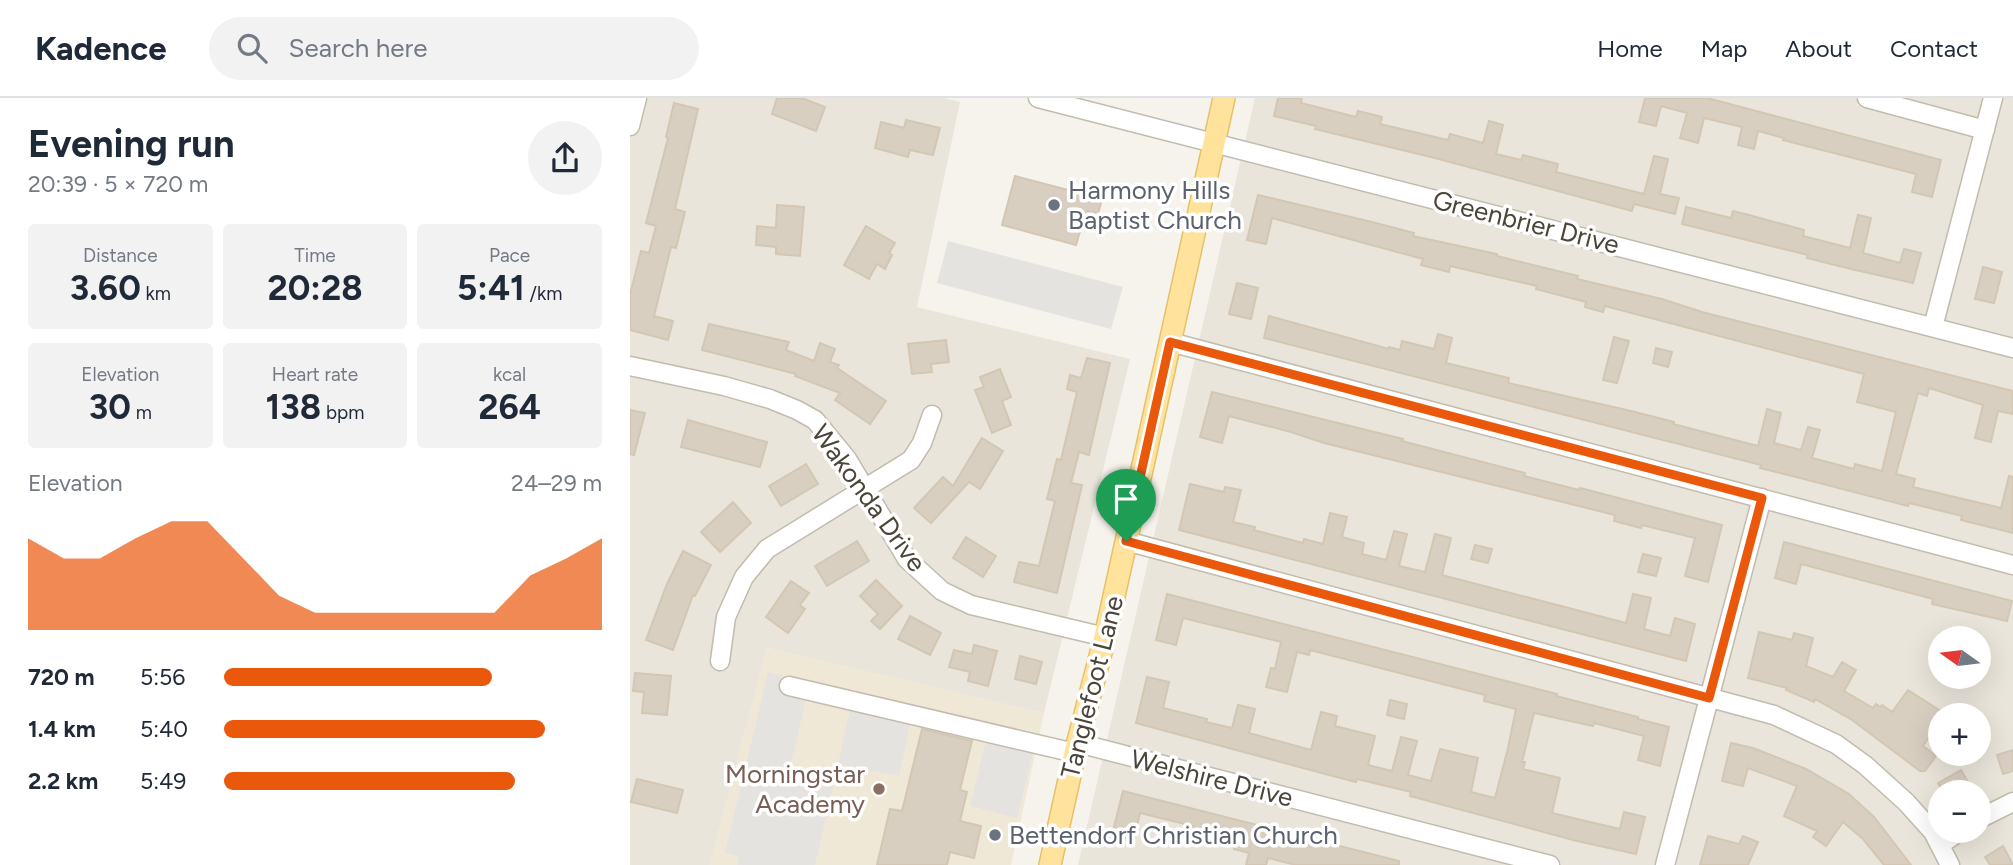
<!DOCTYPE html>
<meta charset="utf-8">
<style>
body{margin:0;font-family:Figtree,sans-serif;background:#f2f2f3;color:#1f2937;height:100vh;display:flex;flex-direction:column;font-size:26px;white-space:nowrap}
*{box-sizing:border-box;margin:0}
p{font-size:23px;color:#747a83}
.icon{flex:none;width:38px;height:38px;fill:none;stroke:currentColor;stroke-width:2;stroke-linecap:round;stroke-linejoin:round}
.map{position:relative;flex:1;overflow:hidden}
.drawer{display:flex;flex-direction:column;background:#fff;width:630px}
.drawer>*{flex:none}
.needle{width:46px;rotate:284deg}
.buttons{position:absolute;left:1298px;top:528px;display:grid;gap:14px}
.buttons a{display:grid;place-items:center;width:63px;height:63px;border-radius:50%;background:#fff;box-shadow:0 7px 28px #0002;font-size:35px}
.pin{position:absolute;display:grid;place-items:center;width:60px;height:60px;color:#fff;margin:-72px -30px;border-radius:50% 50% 50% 0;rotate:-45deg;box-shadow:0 0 7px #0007}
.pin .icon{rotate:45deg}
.round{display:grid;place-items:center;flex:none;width:74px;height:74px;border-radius:37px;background:#f2f2f3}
.summary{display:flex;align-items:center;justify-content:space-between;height:119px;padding:0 28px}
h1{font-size:38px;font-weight:700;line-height:52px}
.figures{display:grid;grid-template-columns:repeat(3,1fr);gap:10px;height:119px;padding:7px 28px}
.figures div{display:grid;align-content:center;border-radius:7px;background:#f2f2f3;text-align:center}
.figures b{font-size:35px;font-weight:700}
.figures small{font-size:19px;font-weight:400}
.figures p{font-size:19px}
.chart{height:196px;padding:14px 28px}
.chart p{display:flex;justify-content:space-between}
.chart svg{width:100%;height:126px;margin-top:7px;fill:#ea580c;opacity:.7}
ul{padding:0 28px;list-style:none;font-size:23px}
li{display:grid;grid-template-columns:112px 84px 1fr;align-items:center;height:52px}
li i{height:18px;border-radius:9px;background:#ea580c}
header{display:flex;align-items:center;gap:42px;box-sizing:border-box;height:98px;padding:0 35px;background:#fff;border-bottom:2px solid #e0e1e3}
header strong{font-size:33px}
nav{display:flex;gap:38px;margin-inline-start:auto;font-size:24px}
.search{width:490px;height:63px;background:#f2f2f3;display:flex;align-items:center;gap:18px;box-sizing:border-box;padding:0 24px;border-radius:38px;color:#747a83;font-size:26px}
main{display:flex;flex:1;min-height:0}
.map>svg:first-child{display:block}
</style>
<header>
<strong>Kadence</strong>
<div class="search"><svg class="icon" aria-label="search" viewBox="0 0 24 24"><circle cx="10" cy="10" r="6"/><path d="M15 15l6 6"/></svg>Search here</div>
<nav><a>Home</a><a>Map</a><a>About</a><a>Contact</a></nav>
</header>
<main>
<section class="drawer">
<div class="summary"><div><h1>Evening run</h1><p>20:39 · 5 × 720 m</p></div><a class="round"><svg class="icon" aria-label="share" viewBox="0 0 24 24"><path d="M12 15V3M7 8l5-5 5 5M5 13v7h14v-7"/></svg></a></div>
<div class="figures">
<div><p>Distance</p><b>3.60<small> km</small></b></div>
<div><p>Time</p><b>20:28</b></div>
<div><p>Pace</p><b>5:41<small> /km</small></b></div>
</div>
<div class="figures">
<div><p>Elevation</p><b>30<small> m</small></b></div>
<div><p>Heart rate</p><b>138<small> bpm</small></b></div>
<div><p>kcal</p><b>264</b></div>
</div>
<div class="chart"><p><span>Elevation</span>24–29 m</p>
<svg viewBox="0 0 160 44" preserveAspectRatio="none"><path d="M0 44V12L10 19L20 19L30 12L40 6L50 6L60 19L70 32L80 38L90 38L100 38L110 38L120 38L130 38L140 25L150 19L160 12V44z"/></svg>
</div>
<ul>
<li><b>720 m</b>5:56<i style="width:71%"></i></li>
<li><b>1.4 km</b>5:40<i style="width:85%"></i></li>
<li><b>2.2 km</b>5:49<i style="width:77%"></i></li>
</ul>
</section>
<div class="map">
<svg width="1383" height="767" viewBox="0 0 1383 767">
<rect width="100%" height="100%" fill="#f6f3ec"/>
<!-- residential -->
<path fill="#eae5da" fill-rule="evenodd" d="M0,0H314L330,4L287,209L500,261L414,615L137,550L80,767H0Z
M625,0H1383V767H448ZM1311,541H1349V579H1311ZM1311,618H1349V656H1311ZM1311,695H1349V733H1311Z"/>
<!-- education -->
<path fill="#efe8d6" d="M137,550L414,615L381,767H80Z"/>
<!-- parking -->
<path fill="#e5e3e0" d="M318,143L493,189L481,231L307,185Z
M138,574L180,584L159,674L204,685L185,767H107L109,758L95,755Z
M220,612L280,626L269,678L208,666Z
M356,643L403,654L387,720L340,708Z"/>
<!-- building -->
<path fill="#d8cfc1" stroke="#d3c7b4" stroke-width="2" d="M147,0H172L195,9L186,33L142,16Z
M648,0H672L671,5L726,19L728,13L752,19L750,26L818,42L820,36L853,45L859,23L873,27L866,56L891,62L893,57L928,66L926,74L1014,96L1024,58L1038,61L1030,96L1049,100L1045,116L1004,106L1002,113L805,60L685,31L686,28L644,18Z
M1015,0H1077L1311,62L1302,99L1282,94L1286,76L1153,42L1154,40L1128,33L1124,51L1108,47L1112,29L1074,20L1068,45L1050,40L1057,15L1031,8L1026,28L1009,24Z
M44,5L68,11L45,111L55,114L46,150L41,149L24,218L43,223L38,242L0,232V197L11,153L19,155L26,128L16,125L38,40L36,39Z
M276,22L310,30L303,57L280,52L278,59L245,50L251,24L274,30Z
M385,78L472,101L468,116L456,113L446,147L372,127Z
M628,97L742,124L784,135L783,138L867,156V158L948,178L947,181L1032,201L1072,214L1383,293V316L1368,313L1361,344L1345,340L1353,307L1299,290L1297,298L1288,295L1266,376L1285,381L1283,389L1371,410L1379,378L1383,379V435L1331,422L1332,418L1279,405L1278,408L1170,380L1130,370L1131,367L634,240L639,218L759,251V249L770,252L772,243L804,251L808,236L822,240L816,265L879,280L878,285L1001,313L1044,324L1043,326L1128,348L1137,311L1151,315L1144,345L1171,352L1178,329L1190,332L1182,360L1224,371L1225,366L1252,373L1266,314L1227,304L1234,276L975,208L973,214L955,209L956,204L906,191L907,188L820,168L819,174L791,167L793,161L642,120L636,146L617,142Z
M147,107L174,109L170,158L146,156V149L126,147L127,128L146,130Z
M1056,109L1101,120L1103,113L1119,117L1174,132L1173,138L1220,150L1228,117L1241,120L1233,155L1270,165L1274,151L1291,155L1283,185L1221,171L1177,160L1178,157L1052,126Z
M236,128L265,145L259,155L262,157L255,171L247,166L239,181L214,167Z
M1353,169L1372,174L1364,205L1345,201Z
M607,185L628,190L621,221L599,216Z
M79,226L159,244L156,252L184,263L190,245L205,251L200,264L209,267L207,270L256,303L240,326L205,302L210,295L165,278L166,276L72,252Z
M984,239L999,243L987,285L973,282Z
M316,242L319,264L301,266L302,274L282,276L278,246Z
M1026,250L1042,254L1038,269L1023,265Z
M457,260L480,265L459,357L449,354L441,385L452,387L427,495L384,484L389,464L409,468L425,403L417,401L427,361L431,362L447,294L437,291L440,277L451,280Z
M370,271L381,299L372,303L381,327L362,335L345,292L354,289L350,279Z
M582,294L773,341L772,343L895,375L894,378L949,392L950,390L1092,427L1078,484L1055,478L1065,440L1012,427L1011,430L984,423L985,417L694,345L661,334L599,318L592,345L570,339Z
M0,312L15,315L4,357L0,356Z
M58,322L137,344L130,369L51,349Z
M352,340L373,353L350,391L339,384L301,425L284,410L313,379L323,388Z
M176,366L188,386L151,408L139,388Z
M560,386L594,394L595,389L611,392L603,424L625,429L624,432L673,445L674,441L693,446L700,415L717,419L712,439L734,445L732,456L756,462L764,433L777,436L769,468L795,474L805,436L821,440L812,477L996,525L1003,496L1021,500L1014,531L1040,538L1045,520L1065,526L1056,563L549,432Z
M103,404L121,425L90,454L71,434Z
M336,439L366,458L353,479L323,460Z
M227,443L239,463L197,488L185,468Z
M1154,444L1382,503L1377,523L1302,506L1303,501L1171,466L1166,486L1145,480Z
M845,447L862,451L858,465L841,461Z
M53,453L81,467L65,498L63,497L43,552L16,542L37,486Z
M1013,456L1031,460L1026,478L1008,474Z
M246,482L272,508L250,531L241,523L248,516L230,498Z
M161,483L179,495L170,507L175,511L158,535L136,519Z
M537,496L927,596L926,598L1008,619V621L1039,629L1030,668L1008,662L1014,638L964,625L963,628L904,615L892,664H895L893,671L930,680L922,715L990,731L994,714L1015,719L1006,756L947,743L780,698L781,694L727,681L726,684L699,677L506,625L517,579L539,584L533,610L577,621L576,624L602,630L608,607L625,611L619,635L681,652L691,614L707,618L705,628L745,638L738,667L762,673L771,639L787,643L778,677L801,683L810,651L848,660L841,694L865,700L878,650L886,611L854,603L855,597L680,552L679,557L667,554L657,594L636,589L641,570L645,571L651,544L553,520L546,547L526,542Z
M280,518L311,535L300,557L268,541Z
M1129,534L1162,542L1164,535L1183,540L1176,568L1203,579L1212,564L1226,572L1214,593L1243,610L1246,606L1250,609L1252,607L1262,614L1278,592L1315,616L1311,618V622L1293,648L1306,658L1295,673H1290L1222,622L1185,601L1184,604L1156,592L1157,590L1118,580Z
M344,547L367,553L358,588L338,583L340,574L319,569L324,552L342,556Z
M390,558L412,564L406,586L385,581Z
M5,575L41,578L37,617L12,615L14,594L3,593Z
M760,602L777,606L774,621L757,617Z
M292,631L342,643L330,692L337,694L330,723L351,728L344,760L320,754L317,767H247L260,711L272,713Z
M1101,645L1123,650L1176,671L1219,696L1244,719L1281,767H1254L1233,741L1213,724L1196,748L1183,739L1187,733L1154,718L1167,688L1118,670L1113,688L1092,683Z
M1383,652V673L1373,676L1367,657Z
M1331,672L1342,691L1335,695H1314L1308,685Z
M7,681L53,692L47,715L1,704Z
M493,693L769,763V767H666L638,760L636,767H616L619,755L604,751V749L577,742L578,735L563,731V728L510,715L504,742L482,737Z
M1078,738L1109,746L1113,738L1128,744L1118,767H1070Z
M1373,748L1383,767H1360L1355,759Z"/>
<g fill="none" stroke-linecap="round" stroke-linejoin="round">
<defs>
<path id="minor" d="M408,0L1383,250
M1237,0L1355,32
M0,28L7,0
M1303,229L1363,0
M540,244L1383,467
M0,268L94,288L140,301L167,312L185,322L217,361L277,461L312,493L341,507L475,539
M496,443L1144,617L1206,646L1235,667L1276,704L1303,734L1320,767
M90,563L96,519L114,479L137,451L281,362L292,345L302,317
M159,588L445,655
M448,645L920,767
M1349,721L1383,704
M1310,747L1330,733
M1035,767L1132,400"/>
<path id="major" d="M420,767L445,655L475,539L594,0"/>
</defs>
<!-- minor casing -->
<use href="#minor" stroke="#c2bbae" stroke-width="21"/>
<!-- major casing -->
<use href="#major" stroke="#e6c16a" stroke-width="24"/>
<!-- minor -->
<use href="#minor" stroke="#fff" stroke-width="18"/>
<!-- major -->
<use href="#major" stroke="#ffe39c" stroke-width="21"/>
</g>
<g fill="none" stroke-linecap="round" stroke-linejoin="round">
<defs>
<path id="route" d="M540,244L1132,400L1079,600L496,443Z"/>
</defs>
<!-- route casing -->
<use href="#route" stroke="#fff" stroke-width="14"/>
<!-- route -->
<use href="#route" stroke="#ea580c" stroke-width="9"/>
</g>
<!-- markers -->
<g fill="#6b7280" stroke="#fff" stroke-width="2.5">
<circle cx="424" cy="107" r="7"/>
<circle cx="365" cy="737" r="7"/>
</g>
<circle fill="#8d6e63" stroke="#fff" stroke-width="2.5" cx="249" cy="691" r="7"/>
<g text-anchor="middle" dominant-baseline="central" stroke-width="7" stroke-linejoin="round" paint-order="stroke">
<!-- worship labels -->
<g font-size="26" fill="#5b616d" stroke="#fff" text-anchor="start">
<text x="438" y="92">Harmony Hills<tspan x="438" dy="30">Baptist Church</tspan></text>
<text x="379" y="737">Bettendorf Christian Church</text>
</g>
<!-- street labels -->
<g font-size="26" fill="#4b4439" stroke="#fff">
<text transform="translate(896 124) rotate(14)">Greenbrier Drive</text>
<text transform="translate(239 400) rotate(54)">Wakonda Drive</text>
<text transform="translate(462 589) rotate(-76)">Tanglefoot Lane</text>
<text transform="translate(582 680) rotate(14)">Welshire Drive</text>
</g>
<!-- education labels -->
<g font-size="26" fill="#785e54" stroke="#fff" text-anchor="end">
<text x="235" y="676">Morningstar<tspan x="235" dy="30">Academy</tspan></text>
</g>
</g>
</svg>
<div class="buttons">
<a><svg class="needle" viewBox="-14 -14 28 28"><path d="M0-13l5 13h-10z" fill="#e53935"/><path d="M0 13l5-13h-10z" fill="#747a83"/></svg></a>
<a>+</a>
<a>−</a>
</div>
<div class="pin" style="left:496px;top:443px;background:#1e9e55"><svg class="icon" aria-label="arrive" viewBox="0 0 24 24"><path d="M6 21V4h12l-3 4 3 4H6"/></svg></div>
</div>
</main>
